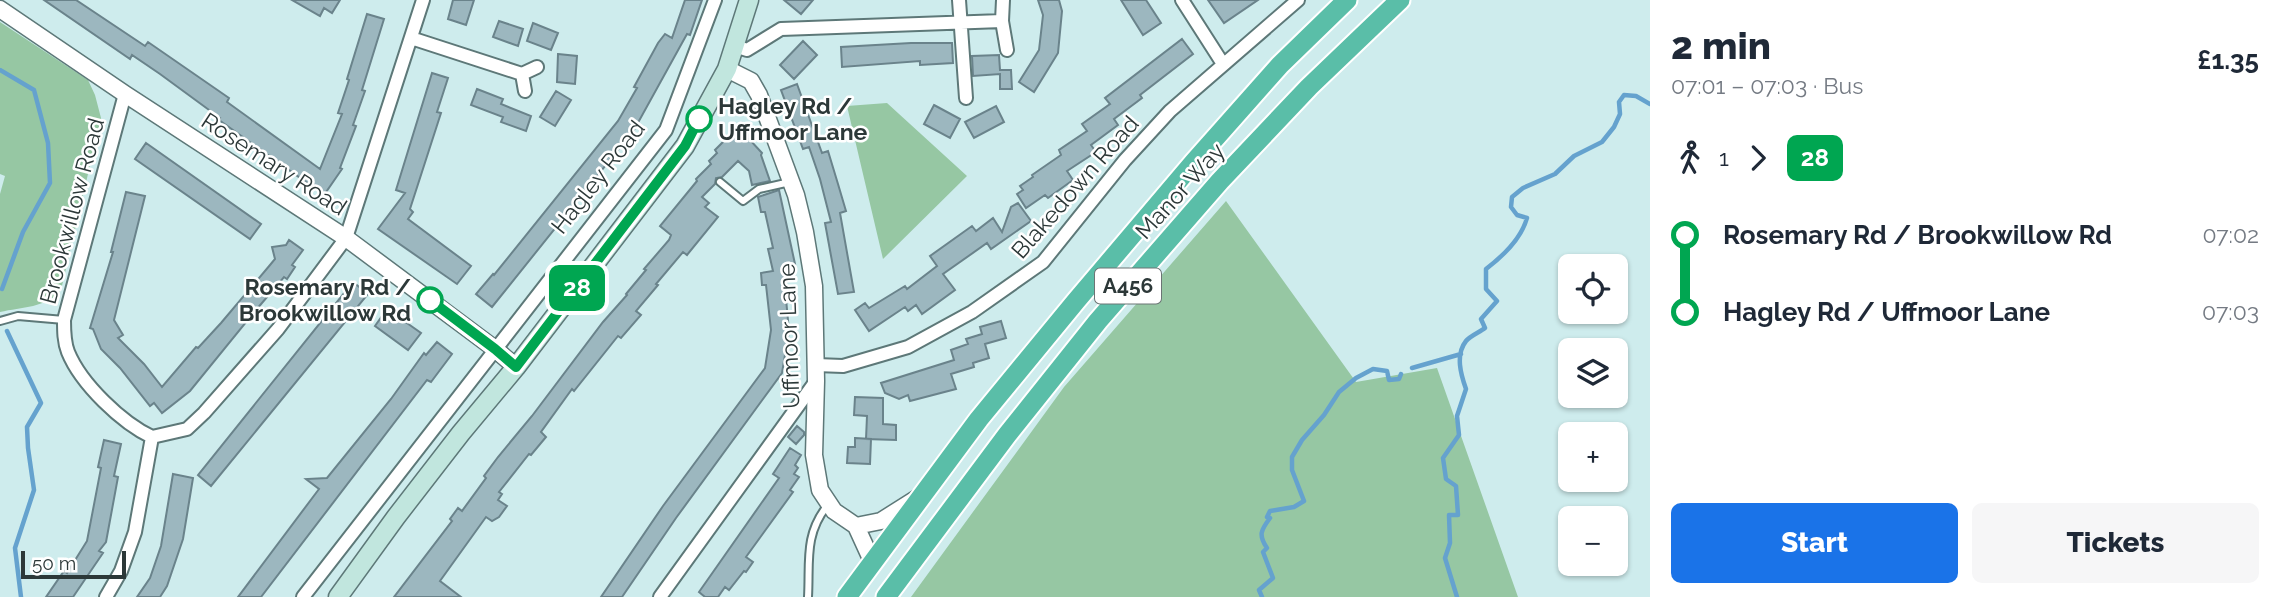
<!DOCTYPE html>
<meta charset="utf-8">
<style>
body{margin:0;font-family:Raleway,sans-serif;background:#f6f6f7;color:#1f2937;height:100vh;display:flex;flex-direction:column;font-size:26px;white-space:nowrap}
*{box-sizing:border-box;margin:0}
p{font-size:23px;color:#747a83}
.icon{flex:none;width:38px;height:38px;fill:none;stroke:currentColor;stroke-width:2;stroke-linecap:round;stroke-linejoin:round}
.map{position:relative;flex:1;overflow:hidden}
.side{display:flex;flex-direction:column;background:#fff;width:630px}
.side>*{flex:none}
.badge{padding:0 14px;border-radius:10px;font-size:24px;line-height:46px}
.fabs{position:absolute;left:1558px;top:254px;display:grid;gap:14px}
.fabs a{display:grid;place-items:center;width:70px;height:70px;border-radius:10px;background:#fff;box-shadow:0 2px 5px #0004;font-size:35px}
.scale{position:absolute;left:21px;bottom:18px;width:105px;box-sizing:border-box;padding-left:7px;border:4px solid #2c3838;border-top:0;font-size:19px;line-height:24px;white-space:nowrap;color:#2c3838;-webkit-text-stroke:5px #fff;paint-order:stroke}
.map>.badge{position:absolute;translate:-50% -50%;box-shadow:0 0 0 4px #fff}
.legs{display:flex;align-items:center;gap:10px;height:77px;padding:0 21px;font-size:23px}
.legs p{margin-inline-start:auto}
.overview{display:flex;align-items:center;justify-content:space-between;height:119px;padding:0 21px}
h1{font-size:38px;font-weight:800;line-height:52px}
.cta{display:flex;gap:14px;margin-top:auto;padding:14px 21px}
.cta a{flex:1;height:80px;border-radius:10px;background:#1a73e8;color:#fff;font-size:28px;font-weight:800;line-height:80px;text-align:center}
.cta a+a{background:#f6f6f7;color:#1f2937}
ul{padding:0 21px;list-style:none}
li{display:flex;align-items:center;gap:24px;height:77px;font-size:26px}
li i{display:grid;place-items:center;width:10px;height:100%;margin:0 9px;background:currentColor}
li i::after{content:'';width:18px;height:18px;margin:-9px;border:5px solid;border-radius:50%;background:#fff}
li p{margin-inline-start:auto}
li:first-child i{background:linear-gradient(#0000 50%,currentColor 0)}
li:last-child i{background:linear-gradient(currentColor 50%,#0000 0)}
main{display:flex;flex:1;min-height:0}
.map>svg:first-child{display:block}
.green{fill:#96c7a3}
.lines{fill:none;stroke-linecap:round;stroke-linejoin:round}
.stream{stroke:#65a2ce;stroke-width:4.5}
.building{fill:#9cb7bf;stroke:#6a838b;stroke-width:2}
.service-casing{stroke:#5d7878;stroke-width:10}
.minor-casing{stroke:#5d7878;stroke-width:16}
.tertiary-casing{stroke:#5d7878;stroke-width:19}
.secondary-casing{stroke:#5d7878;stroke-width:21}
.trunk-casing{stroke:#fff;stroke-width:23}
.service{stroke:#fff;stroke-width:6}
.minor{stroke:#fff;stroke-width:12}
.tertiary{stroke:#fff;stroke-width:16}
.secondary{stroke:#c1e6de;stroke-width:18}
.trunk{stroke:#5abea8;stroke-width:19}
.line-1-casing{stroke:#fff;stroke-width:16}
.line-1{stroke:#00a651;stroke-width:10}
.stop-1-dot{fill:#fff;stroke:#00a651;stroke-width:3.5}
.labels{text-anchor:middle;stroke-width:5;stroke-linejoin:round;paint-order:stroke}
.shield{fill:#fff;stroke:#6b7474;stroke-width:2}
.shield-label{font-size:21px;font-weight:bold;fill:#2c3838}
.stop-label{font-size:23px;font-weight:bold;fill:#2c3838;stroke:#fff;text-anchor:start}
.street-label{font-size:23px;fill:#2c3838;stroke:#fff}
</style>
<main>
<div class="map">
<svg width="1650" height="597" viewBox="0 0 1650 597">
<rect width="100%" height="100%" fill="#ceeced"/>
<!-- green -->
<path class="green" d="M 0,22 L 88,80 L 95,95 L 101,118 L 61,290 C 46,308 22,307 0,312 L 0,194 L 5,176 L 0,174 Z
M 887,103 L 967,176 L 883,259 L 847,106 Z
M 1226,201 L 1356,382 L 1437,368 L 1518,597 L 911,597 L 1064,387 Z"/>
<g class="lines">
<!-- stream -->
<path class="stream" d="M 0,70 L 34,90 L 48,143 L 50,183 L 23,232 L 2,289
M 7,331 L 41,403 L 27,427 L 28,448 L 34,490 L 15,548 L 21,597
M 1412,368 L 1461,354
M 1262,597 L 1259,590 L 1273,578 L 1263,552 L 1267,548 C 1258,535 1261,530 1270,518 L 1267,517 L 1270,511 L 1294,507 L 1304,501 L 1292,470 L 1292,457 L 1302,440 L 1324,415 L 1339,392 L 1356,378 L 1373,369 L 1387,371 L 1389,380 L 1399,379 L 1401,374
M 1457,597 L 1445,558 L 1450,543 L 1449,515 L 1458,515 L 1456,486 L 1446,479 L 1443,458 L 1459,435 L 1457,416 L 1466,389 C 1461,375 1455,355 1466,341 C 1470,336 1480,332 1485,328 L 1481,319 L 1497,301 L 1486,289 L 1486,269 C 1503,256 1521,239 1527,218 L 1517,215 L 1511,207 L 1512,197 L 1523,188 L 1555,174 L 1574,156 L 1602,142 L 1614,127 L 1620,114 L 1619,102 L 1624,95 L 1636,96 L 1650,104"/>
</g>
<!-- building -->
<path class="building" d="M 44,0 L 76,0 L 145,46 L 148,42 L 229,98 L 227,102 L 320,169 L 342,114 L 338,113 L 349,80 L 347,79 L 367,14 L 384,19 L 362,90 L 365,91 L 353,125 L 356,126 L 340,168 L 342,169 L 324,195 L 219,120 L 220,118 L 160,74 L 132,55 L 130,59 Z
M 292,0 L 340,0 L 332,13 L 324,8 L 320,16 Z
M 453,0 L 474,0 L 466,25 L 448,19 Z
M 685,0 L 702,0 L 690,35 L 687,34 L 634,130 L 492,307 L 476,294 L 493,274 L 494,275 L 618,121 L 637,88 L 634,87 L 658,43 L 665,34 L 672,38 Z
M 784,0 L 813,0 L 801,14 Z
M 1038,0 L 1059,0 L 1062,11 L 1058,53 L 1034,92 L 1019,82 L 1039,50 L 1043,15 Z
M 1121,0 L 1146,0 L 1161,23 L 1143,35 Z
M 1208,0 L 1258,0 L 1224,23 Z
M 499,21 L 523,29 L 518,46 L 493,37 Z
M 533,23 L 558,33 L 551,50 L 527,41 Z
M 1182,39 L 1193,54 L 1140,95 L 1142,98 L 1114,119 L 1118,125 L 1091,145 L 1096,152 L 1067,171 L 1073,180 L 1048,198 L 1045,195 L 1026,208 L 1017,194 L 1023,190 L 1020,186 L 1033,177 L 1032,175 L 1061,155 L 1059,150 L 1087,131 L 1082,124 L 1110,104 L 1105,98 Z
M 803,41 L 817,55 L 794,79 L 780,65 Z
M 911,43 L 952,43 L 953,63 L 920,65 L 920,61 L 842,67 L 841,47 Z
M 558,54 L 577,56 L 575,84 L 557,82 Z
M 999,55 L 1000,70 L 1011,70 L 1012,89 L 1000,89 L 1000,74 L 973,76 L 972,56 Z
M 432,73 L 448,78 L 437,112 L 441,113 L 410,209 L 413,212 L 408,219 L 471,266 L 457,284 L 378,229 L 405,193 L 396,190 Z
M 797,84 L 822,153 L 828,151 L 838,184 L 846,211 L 840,213 L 854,292 L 838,294 L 825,223 L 831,222 L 820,179 L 809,147 L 803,149 L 781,90 Z
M 477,89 L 503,99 L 501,104 L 531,116 L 526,131 L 501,122 L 503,117 L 471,105 Z
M 556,91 L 571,100 L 555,126 L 540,117 Z
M 934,105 L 960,119 L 950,138 L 924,124 Z
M 996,106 L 1004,122 L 974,138 L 965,122 Z
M 742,123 L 753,134 L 749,139 L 762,153 L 761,155 L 770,181 L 752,185 L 749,171 L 738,161 L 722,177 L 716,178 L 715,184 L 702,197 L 709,203 L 705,207 L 718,217 L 687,255 L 683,252 L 656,284 L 658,285 L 636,311 L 641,315 L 621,338 L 618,336 L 574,391 L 572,389 L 541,432 L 546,437 L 531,455 L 529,454 L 499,492 L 502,494 L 498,500 L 507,506 L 499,517 L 492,521 L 486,517 L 440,581 L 461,597 L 394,597 L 452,521 L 450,519 L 458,508 L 462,511 L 486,478 L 484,476 L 498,457 L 532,416 L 603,322 L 627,295 L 626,294 L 646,270 L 644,269 L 669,240 L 671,235 L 660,226 L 697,181 L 696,179 L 711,164 L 709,161 L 717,153 L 715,150 Z
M 146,143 L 261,224 L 250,239 L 135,159 Z
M 779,190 L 795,264 L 783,266 L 789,331 L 782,373 L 676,518 L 622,597 L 601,597 L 663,506 L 765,368 L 771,330 L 766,285 L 762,285 L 761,273 L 773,271 L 768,249 L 773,248 L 765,212 L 761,212 L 758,197 Z
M 126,192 L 145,196 L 114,320 L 123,335 L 118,338 L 144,364 L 162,387 L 196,347 L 198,348 L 221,323 L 270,265 L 275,259 L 272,247 L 286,245 L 289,240 L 303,250 L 292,265 L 295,267 L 287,279 L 284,277 L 256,310 L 190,391 L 162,413 L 154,403 L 150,406 L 120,368 L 101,349 L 93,329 L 90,328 L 113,252 L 111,252 Z
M 1018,203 L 1031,221 L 991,249 L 987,243 L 943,274 L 955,290 L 922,314 L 916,305 L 908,311 L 905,307 L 869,331 L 855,310 L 865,303 L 869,308 L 905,286 L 907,289 L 937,266 L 930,256 L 972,226 L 976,231 L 993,218 L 1002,232 L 1011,207 Z
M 353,282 L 368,294 L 211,486 L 198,475 Z
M 387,309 L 421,333 L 408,350 L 375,326 Z
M 1001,321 L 1006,338 L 985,344 L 989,358 L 973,363 L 974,367 L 951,374 L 956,389 L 910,401 L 908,395 L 899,399 L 885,393 L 881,383 L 954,360 L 951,350 L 968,344 L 966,339 L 982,334 L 980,327 Z
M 437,342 L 452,354 L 431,382 L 427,380 L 261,597 L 238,597 L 319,489 L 306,479 L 327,478 L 391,399 L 424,353 L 426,355 Z
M 855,397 L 883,398 L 883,424 L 896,425 L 896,440 L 866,439 L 867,416 L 854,415 Z
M 797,426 L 804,432 L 804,435 L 796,444 L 788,437 Z
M 855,438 L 871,439 L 870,464 L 847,463 L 848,447 L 855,447 Z
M 104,440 L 121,444 L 114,476 L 118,477 L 106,542 L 99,551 L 103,553 L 73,597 L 46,597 L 64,571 L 67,573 L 87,541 L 101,468 L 98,467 Z
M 790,448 L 801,455 L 795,465 L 798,468 L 794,474 L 799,477 L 790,490 L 793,492 L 746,557 L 753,562 L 746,572 L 744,571 L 729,590 L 725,587 L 718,597 L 705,597 L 699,592 L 779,478 L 773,474 Z
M 173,474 L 193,478 L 183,539 L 167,586 L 160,597 L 137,597 L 150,578 L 161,546 Z"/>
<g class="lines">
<!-- service casing -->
<g class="service-casing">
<path id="service" d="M 720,182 L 743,201 L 759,189 L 790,182
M 0,321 L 18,316 L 64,320
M 808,597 C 810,562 804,535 827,506"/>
</g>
<!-- minor casing -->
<g class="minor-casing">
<path id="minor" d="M 959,0 L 966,98
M 1003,0 L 1002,21 L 1007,50
M 1182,0 L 1223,64
M 411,38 L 522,74
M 735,46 L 747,50 L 781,29 L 1002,21
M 525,91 L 522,74 L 537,67
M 125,94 L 64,320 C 64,331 64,342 68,352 C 81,384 122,423 152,437 L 187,429 L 204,413 L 278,329 L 346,238 L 423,0
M 816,365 L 843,366 L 908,347 L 972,312 L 1043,262 L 1125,160 L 1170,111 L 1298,0
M 106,597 L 121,571 L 135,532 L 152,437
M 303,597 L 666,130 L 715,0
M 660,597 L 816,381"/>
</g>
<!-- tertiary casing -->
<g class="tertiary-casing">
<path id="tertiary" d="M 0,9 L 125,94 L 346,238 L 495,349 L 516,367
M 727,69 L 751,81 L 759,95 L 796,195 L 805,232 L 814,286 L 816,381 L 814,455 L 820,490 L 834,511 L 856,526 L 872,561
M 856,526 L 881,521 L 919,497"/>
</g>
<!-- secondary casing -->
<g class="secondary-casing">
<path id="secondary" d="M 338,597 L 396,517 L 461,433 L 516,367 L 685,146 L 727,69 L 749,0"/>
</g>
<!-- trunk casing -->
<g class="trunk-casing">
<path id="trunk" d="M 847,597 L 979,419 L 1076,301 L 1194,162 L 1280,65 L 1347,0
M 886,597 L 1007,435 L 1098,321 L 1220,181 L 1309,87 L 1400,0"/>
</g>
<!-- service -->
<use href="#service" class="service"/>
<!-- minor -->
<use href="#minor" class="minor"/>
<!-- tertiary -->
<use href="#tertiary" class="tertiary"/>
<!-- secondary -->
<use href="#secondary" class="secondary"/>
<!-- trunk -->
<use href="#trunk" class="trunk"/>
</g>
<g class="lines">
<!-- line-1 casing -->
<g class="line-1-casing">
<path id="line-1" d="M 430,300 L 495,349 L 516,367 L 685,146 L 699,119"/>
</g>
<!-- line-1 -->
<use href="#line-1" class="line-1"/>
</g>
<!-- markers -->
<g class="stop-1-dot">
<circle cx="699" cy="119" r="12"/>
<circle cx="430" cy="300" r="12"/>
</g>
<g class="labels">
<!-- shield labels -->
<rect class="shield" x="1095" y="268.5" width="66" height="35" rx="5"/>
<g class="shield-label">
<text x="1128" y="293">A456</text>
</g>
<!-- stop labels -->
<g class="stop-label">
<text x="718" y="114">Hagley Rd /<tspan x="718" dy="26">Uffmoor Lane</tspan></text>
<text x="411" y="295" text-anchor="end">Rosemary Rd /<tspan x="411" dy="26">Brookwillow Rd</tspan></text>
</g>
<!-- street labels -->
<g class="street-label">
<text transform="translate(274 164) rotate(33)" y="8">Rosemary Road</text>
<text transform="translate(598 177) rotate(-52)" y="8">Hagley Road</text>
<text transform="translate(1075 187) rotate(-49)" y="8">Blakedown Road</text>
<text transform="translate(1180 191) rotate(-48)" y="8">Manor Way</text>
<text transform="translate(72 211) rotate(-75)" y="8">Brookwillow Road</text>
<text transform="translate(789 336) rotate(-92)" y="8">Uffmoor Lane</text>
</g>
</g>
</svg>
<div class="fabs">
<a><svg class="icon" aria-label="locate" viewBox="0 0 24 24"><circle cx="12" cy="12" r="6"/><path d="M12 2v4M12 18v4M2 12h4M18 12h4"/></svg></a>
<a><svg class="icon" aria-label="layers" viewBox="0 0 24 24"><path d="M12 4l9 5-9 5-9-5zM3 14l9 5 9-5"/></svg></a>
<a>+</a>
<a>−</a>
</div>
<div class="scale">50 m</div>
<b class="badge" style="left:577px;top:288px;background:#00a651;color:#fff">28</b>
</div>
<section class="side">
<div class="overview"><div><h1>2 min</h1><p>07:01 – 07:03 · Bus</p></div><b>£1.35</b></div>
<div class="legs"><svg class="icon" aria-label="walk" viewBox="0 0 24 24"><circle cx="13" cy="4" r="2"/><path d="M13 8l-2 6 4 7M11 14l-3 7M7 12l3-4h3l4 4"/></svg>1<svg class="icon" aria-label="forward" viewBox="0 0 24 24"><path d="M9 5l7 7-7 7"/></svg><b class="badge" style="background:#00a651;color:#fff">28</b></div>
<ul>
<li><i style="color:#00a651"></i><b>Rosemary Rd / Brookwillow Rd</b><p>07:02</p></li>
<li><i style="color:#00a651"></i><b>Hagley Rd / Uffmoor Lane</b><p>07:03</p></li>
</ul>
<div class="cta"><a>Start</a><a>Tickets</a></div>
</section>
</main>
